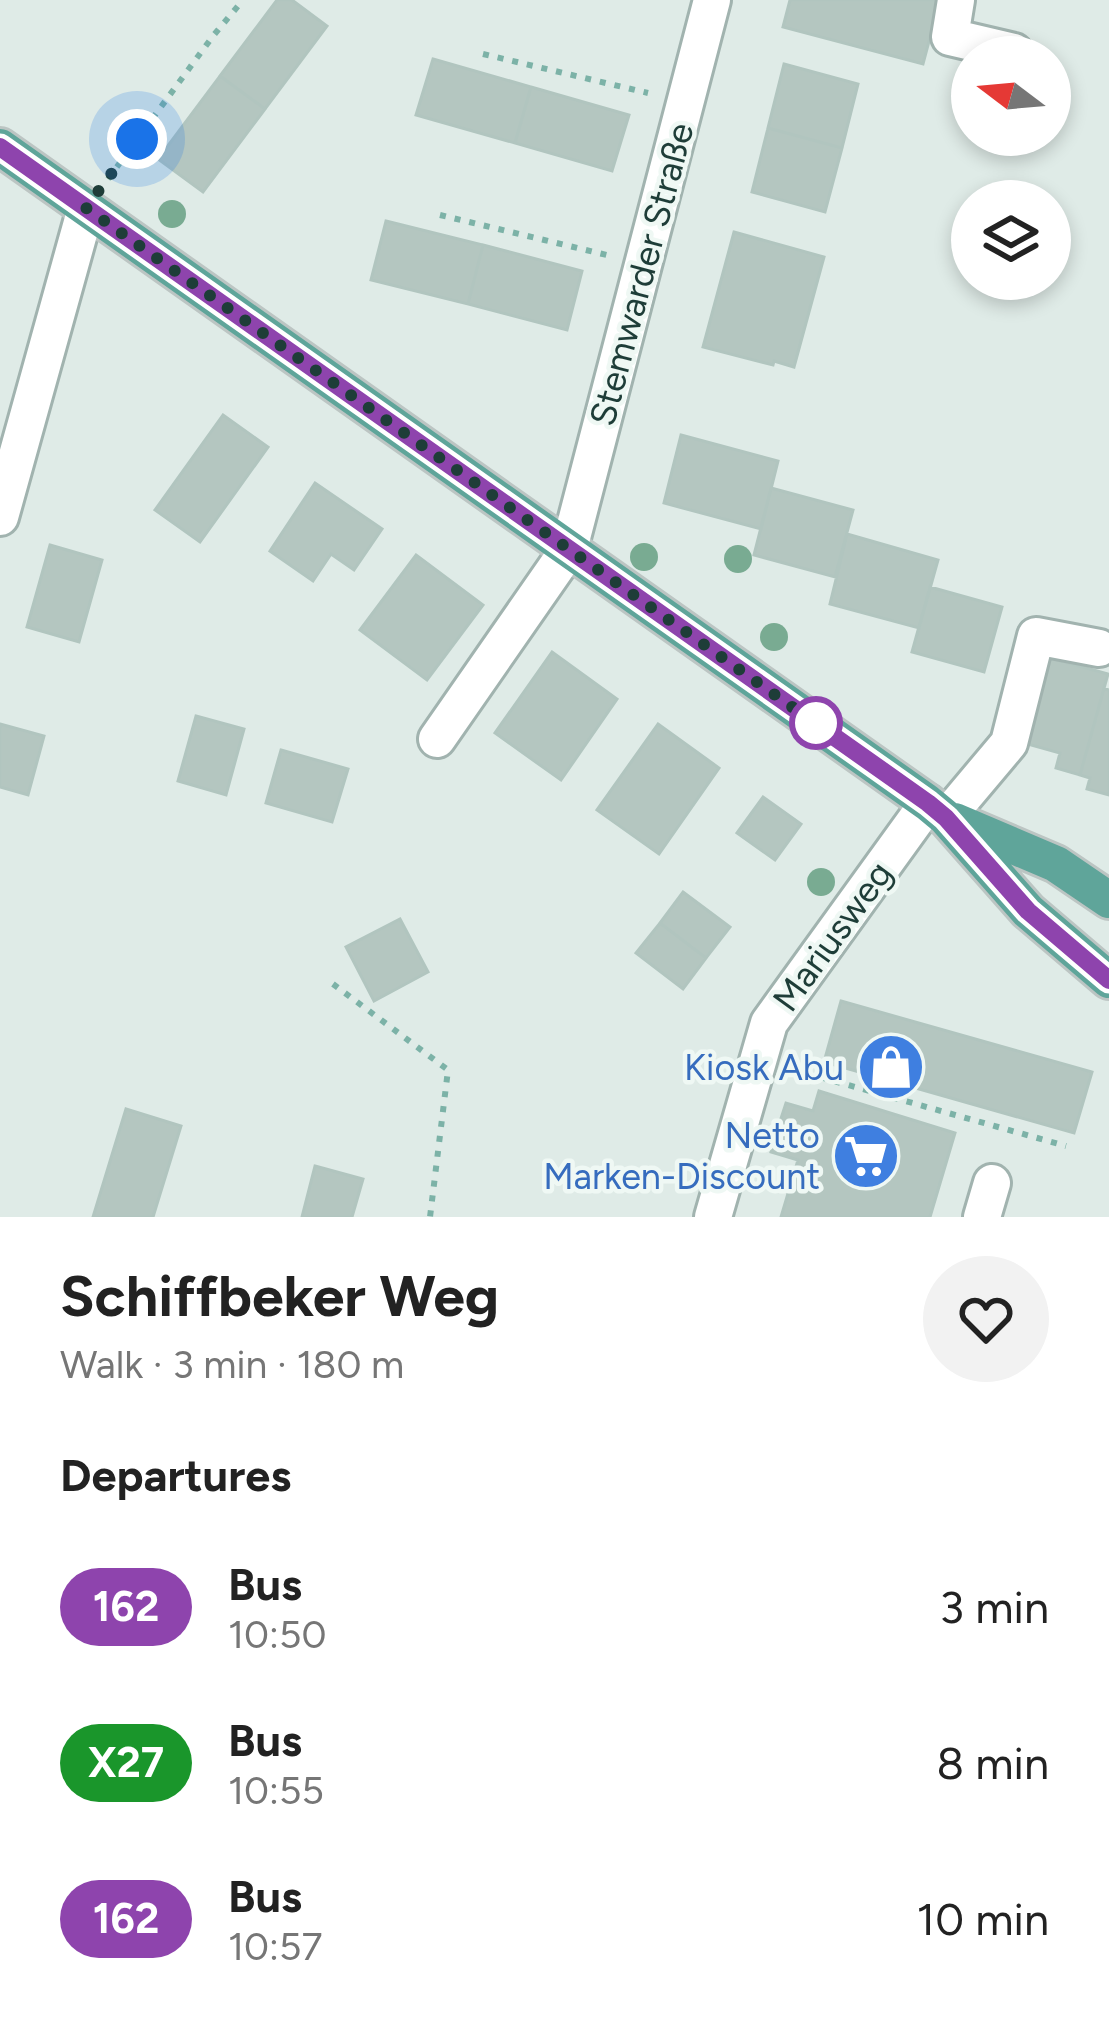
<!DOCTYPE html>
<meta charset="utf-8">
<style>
body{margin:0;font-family:Figtree,sans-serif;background:#f2f2f2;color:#222;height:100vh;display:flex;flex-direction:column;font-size:45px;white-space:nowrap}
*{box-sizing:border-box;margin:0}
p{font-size:39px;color:#767676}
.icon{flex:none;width:66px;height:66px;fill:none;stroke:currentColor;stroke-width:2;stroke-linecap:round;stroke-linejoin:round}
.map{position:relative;height:1217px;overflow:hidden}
.sheet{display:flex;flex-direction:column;background:#fff;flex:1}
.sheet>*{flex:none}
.badge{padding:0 24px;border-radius:39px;font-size:42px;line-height:78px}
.needle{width:78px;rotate:286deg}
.fabs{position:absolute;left:951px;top:36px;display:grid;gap:24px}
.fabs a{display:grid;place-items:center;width:120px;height:120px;border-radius:50%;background:#fff;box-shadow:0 6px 18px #0003;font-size:60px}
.you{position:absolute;width:60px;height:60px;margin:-30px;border:9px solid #fff;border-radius:50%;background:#1a73e8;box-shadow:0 0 0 18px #1a73e833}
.map>.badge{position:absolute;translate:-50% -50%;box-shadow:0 0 0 6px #fff}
h2{padding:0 60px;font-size:45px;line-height:108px}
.round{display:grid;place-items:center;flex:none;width:126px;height:126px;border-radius:63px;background:#f2f2f2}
.head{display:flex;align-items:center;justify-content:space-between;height:204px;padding:0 60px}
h1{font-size:57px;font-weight:700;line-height:90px}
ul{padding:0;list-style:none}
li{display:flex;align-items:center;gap:36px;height:156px;padding:0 60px}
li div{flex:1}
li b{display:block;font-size:45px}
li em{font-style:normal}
li .badge{min-width:132px;font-weight:700;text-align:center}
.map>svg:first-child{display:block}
.building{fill:#b4c6c0;stroke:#b1c5bf;stroke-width:3}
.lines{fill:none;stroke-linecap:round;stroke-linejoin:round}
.minor-casing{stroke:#a1b3af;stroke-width:42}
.major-casing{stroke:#bcc5c3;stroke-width:42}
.path{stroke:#7cb2a7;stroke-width:6;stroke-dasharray:6 9;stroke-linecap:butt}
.minor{stroke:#fff;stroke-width:36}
.major{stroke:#5fa59a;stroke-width:36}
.tree{fill:#79ab92}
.line-casing{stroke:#fff;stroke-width:27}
.line{stroke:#8e44ad;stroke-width:18}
.walk{stroke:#1e3d38;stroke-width:12;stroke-dasharray:0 21.6}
.stop-dot{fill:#fff;stroke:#8e44ad;stroke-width:6}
.labels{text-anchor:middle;stroke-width:9;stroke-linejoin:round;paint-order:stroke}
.street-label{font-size:36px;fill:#1e3d38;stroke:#eff8f4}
.shop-label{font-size:36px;fill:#366cbe;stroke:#eff8f4;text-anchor:end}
</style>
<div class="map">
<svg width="1109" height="1217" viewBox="0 0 1109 1217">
<rect width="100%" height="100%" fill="#dfebe7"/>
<!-- building -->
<path class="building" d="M 277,0 L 292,0 L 327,26 L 265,109 L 220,76 Z
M 790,0 L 940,0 L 923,64 L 783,27 Z
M 433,59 L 531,87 L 515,143 L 416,115 Z
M 784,64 L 858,84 L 842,148 L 768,128 Z
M 220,76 L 265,109 L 203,192 L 158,159 Z
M 531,87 L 629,115 L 612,171 L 515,143 Z
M 768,128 L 842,148 L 825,212 L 752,192 Z
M 386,221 L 483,245 L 468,304 L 371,280 Z
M 734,232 L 824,257 L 794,367 L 774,361 L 773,365 L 703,347 Z
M 483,245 L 582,271 L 567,330 L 468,304 Z
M 223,415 L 268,447 L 200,542 L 155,510 Z
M 681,435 L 778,461 L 761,529 L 664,503 Z
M 315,483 L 382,529 L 354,570 L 331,554 L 313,581 L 270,551 Z
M 771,488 L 853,510 L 835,577 L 754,555 Z
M 847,534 L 938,560 L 919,628 L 830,604 Z
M 50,545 L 102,560 L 79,642 L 27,627 Z
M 416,555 L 483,605 L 427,680 L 360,630 Z
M 930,587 L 1002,607 L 984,672 L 912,652 Z
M 552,652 L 617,699 L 561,780 L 495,733 Z
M 1047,657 L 1108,674 L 1080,775 L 1056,768 L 1060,753 L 1024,743 Z
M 1104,688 L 1109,690 L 1109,795 L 1087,789 L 1090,778 L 1080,775 Z
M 196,716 L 244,729 L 226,795 L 178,781 Z
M 0,724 L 44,736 L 28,795 L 0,787 Z
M 658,724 L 719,768 L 659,854 L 597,810 Z
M 281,750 L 348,769 L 332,822 L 266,803 Z
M 763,797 L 801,824 L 775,860 L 737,833 Z
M 683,892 L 730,927 L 706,958 L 660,923 Z
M 400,919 L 428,972 L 374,1001 L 346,947 Z
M 660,923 L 706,958 L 683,989 L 636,953 Z
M 841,1001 L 1092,1072 L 1074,1133 L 824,1062 Z
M 819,1091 L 955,1133 L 930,1217 L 781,1217 L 798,1160 L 771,1152 L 775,1137 L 786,1103 L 813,1111 Z
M 126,1109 L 181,1126 L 153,1217 L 93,1217 Z
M 315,1166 L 363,1179 L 352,1217 L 302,1217 Z"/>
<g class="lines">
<!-- minor casing -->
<g class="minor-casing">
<path id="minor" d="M 956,0 L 950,37 L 1014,52
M 0,517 L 86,208
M 437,739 L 569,549 L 712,0
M 946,818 L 1009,743 L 1036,636 L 1099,648
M 713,1217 L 769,1023 L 928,803
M 982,1217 L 992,1183"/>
</g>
<!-- major casing -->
<g class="major-casing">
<path id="major" d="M 0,147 L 928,803 L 946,818 L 1028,911 L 1109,980
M 955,821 L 1056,864 L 1109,900"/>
</g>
<!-- path -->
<path class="path" d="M 483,54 L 648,93
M 108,179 L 213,36 L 243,0
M 440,215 L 611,256
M 333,984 L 448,1070 L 430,1217
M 791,1069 L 1066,1146"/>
<!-- minor -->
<use href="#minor" class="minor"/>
<!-- major -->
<use href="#major" class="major"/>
</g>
<!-- trees -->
<g class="tree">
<circle cx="172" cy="214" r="14"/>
<circle cx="644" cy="557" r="14"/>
<circle cx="738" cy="559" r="14"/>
<circle cx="774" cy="637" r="14"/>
<circle cx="821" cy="882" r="14"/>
</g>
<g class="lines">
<!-- line casing -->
<g class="line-casing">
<path id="line" d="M 0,147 L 928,803 L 946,818 L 1028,911 L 1109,980"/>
</g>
<!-- line -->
<use href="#line" class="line"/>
<!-- walk -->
<path class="walk" d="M 137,139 L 86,208 L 822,728 L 816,723"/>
</g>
<!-- icons -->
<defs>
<g id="shop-disc" transform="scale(3.45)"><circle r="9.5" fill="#3f7fe0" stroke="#eff8f4"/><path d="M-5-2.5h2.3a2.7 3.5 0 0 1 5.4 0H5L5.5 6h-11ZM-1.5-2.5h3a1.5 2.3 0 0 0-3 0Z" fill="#fff"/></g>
<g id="supermarket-disc" transform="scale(3.45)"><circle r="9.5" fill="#3f7fe0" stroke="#eff8f4"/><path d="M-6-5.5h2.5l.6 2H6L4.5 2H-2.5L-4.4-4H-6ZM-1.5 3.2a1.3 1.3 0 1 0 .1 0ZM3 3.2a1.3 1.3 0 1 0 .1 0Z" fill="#fff"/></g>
</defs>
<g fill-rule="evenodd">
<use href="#shop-disc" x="891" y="1067"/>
<use href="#supermarket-disc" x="866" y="1156"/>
</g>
<!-- markers -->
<circle class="stop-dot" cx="816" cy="723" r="24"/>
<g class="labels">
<!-- street labels -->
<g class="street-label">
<text transform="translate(641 274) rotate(-75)" y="13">Stemwarder Straße</text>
<text transform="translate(832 936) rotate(-54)" y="13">Mariusweg</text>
</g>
<!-- shop labels -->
<g class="shop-label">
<text x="844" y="1080">Kiosk Abu</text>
<text x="820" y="1148">Netto<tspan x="820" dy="41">Marken-Discount</tspan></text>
</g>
</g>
</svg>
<div class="fabs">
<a><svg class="needle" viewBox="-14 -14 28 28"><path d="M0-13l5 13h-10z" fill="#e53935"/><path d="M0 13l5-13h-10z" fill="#767676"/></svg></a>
<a><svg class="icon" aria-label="layers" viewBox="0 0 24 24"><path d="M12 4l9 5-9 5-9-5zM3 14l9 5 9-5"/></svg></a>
</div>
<div class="you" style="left:137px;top:139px"></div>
</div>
<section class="sheet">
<div class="head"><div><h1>Schiffbeker Weg</h1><p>Walk · 3 min · 180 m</p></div><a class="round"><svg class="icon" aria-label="heart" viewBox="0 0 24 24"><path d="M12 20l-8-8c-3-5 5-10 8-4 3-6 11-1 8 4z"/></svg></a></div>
<h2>Departures</h2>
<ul>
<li><span class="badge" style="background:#8e44ad;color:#fff">162</span><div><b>Bus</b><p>10:50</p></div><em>3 min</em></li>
<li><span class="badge" style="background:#1a962b;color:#fff">X27</span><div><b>Bus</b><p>10:55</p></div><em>8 min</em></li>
<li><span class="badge" style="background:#8e44ad;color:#fff">162</span><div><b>Bus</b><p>10:57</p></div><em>10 min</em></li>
</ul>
</section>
